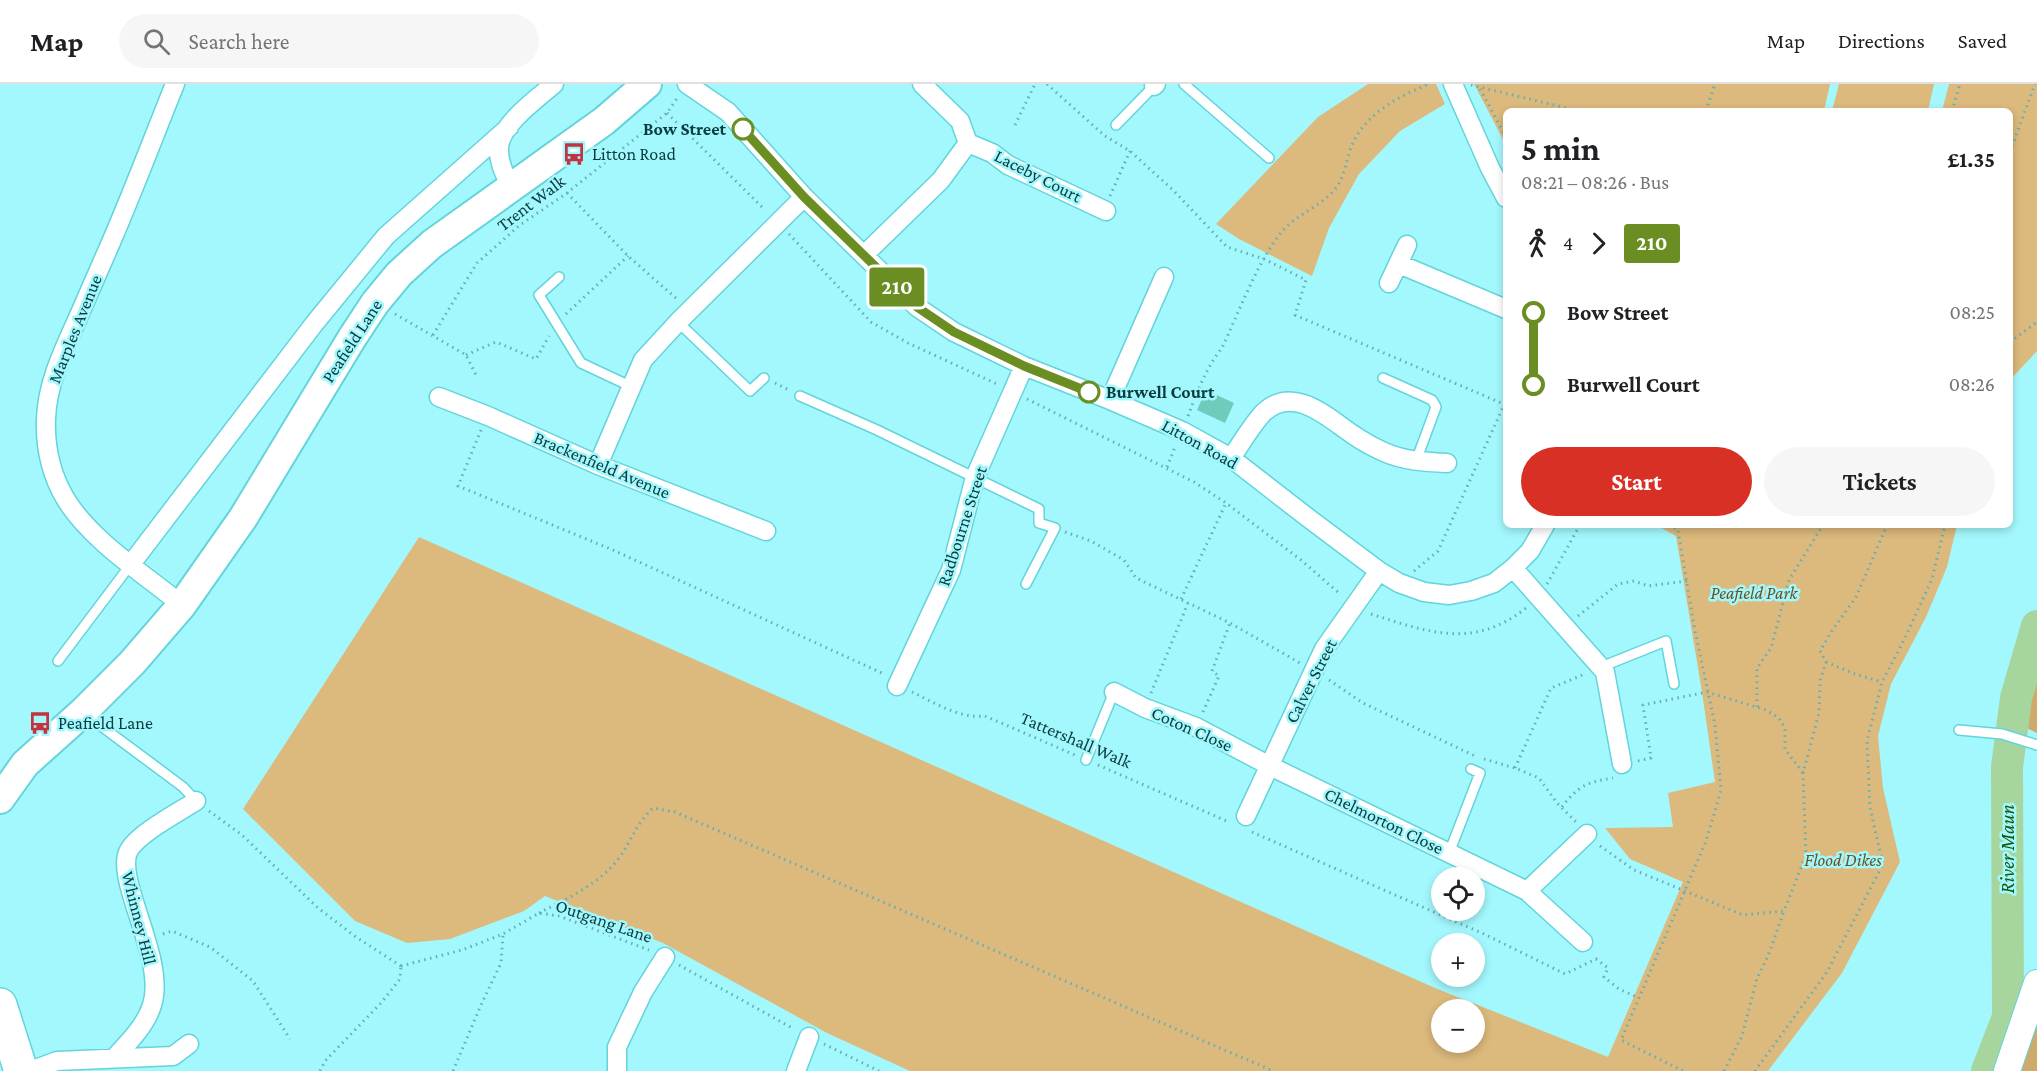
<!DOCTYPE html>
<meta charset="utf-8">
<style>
body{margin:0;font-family:"Crimson Pro",serif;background:#f6f6f6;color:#202124;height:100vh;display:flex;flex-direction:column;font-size:22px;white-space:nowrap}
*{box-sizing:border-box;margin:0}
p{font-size:20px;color:#757577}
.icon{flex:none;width:33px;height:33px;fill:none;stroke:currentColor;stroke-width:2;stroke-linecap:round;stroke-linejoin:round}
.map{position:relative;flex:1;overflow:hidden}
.details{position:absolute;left:1503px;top:24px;width:510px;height:420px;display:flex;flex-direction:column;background:#fff;border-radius:9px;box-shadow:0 3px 9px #0003}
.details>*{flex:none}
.badge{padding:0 12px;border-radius:4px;font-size:21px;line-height:39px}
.tools{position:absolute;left:1431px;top:783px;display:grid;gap:12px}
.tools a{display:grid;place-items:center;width:54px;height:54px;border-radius:50%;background:#fff;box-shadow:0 3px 9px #0003;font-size:30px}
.map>.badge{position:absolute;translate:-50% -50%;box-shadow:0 0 0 3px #fff}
.legs{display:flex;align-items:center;gap:9px;height:66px;padding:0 18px;font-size:20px}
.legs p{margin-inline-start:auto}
.summary{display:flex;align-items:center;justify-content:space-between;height:102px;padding:0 18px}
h1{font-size:33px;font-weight:700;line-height:45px}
.action{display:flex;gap:12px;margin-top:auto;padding:12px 18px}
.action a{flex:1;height:69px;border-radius:36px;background:#d93025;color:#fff;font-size:24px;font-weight:700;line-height:69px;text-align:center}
.action a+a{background:#f6f6f6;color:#202124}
ul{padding:0 18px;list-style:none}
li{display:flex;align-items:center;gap:21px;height:72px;font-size:22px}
li i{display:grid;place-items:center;width:9px;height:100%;margin:0 8px;background:currentColor}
li i::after{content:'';width:15px;height:15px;margin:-8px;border:4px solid;border-radius:50%;background:#fff}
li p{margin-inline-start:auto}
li:first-child i{background:linear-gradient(#0000 50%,currentColor 0)}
li:last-child i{background:linear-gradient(currentColor 50%,#0000 0)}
header{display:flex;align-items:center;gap:36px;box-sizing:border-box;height:84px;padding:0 30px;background:#fff;border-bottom:2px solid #e0e0e0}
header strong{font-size:28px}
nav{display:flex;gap:33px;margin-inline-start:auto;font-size:21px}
.search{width:420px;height:54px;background:#f6f6f6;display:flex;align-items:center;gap:15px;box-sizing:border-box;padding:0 21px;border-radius:33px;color:#757577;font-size:22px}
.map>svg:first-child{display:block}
.green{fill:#dcb97c;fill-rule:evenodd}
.forest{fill:#cfaa6a}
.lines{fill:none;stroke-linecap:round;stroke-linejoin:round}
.river{stroke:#a6d69d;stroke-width:32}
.building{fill:#6fccbc}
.lane-casing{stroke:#63d4db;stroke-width:12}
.street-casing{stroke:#63d4db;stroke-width:21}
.secondary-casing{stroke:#63d4db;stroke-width:28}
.primary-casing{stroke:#63d4db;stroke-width:32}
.highway-casing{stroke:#63d4db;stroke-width:36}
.path{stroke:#66aeb3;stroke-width:3;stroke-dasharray:1.5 4.5;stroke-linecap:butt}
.lane{stroke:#fff;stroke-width:9}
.street{stroke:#fff;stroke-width:18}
.secondary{stroke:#fff;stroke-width:26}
.primary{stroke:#fff;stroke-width:28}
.highway{stroke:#fff;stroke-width:33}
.line-1-casing{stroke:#fff;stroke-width:14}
.line-1{stroke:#6b8e23;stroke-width:9}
.stop-1-dot{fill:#fff;stroke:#6b8e23;stroke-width:3}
.labels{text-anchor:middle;stroke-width:5;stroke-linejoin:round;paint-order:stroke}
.stop-label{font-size:18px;font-weight:bold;fill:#083c3f;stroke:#a3f8fd;text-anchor:end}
.poi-label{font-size:18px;fill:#083c3f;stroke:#a3f8fd;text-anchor:start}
.street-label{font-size:18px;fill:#083c3f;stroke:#a3f8fd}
.park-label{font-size:18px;font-style:italic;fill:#6b5120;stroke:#a3f8fd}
.water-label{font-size:20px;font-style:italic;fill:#18570b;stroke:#a3f8fd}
</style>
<header>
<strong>Map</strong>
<div class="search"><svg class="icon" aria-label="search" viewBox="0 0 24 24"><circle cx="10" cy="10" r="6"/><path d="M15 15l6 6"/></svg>Search here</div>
<nav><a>Map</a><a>Directions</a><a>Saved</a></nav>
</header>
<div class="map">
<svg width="2037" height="987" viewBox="0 0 2037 987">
<rect width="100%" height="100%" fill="#a3f8fd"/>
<!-- green -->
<path class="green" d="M 1368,0 L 1436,0 L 1445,20 L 1400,47 L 1359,90 L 1329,144 L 1312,192 L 1239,155 L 1216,140 L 1318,33 Z
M 1474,0 L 1830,0 L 1824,27 L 1506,27 L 1506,61 Z
M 1839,0 L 1934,0 L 1928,27 L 1832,27 Z
M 1949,0 L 2037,0 L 2037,267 L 2010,296 L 2010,27 L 1942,27 Z
M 1656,441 L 1957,441 L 1947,483 L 1926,533 L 1891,600 L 1878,652 L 1883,704 L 1900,778 L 1842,889 L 1768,987 L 910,987 L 827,949 L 663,859 L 545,812 L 524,827 L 450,855 L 407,859 L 355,837 L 243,725 L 419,453 L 1435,904 L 1608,973 L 1683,798 L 1630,775 L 1605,744 L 1673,743 L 1668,709 L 1715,698 L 1702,608 L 1676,452 ZM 1442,926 L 1474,926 L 1474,958 L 1442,958 Z"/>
<!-- forest -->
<path class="forest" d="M 2037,589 L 2037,649 L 2022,642 Z
M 2037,921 L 2037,987 L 2015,987 Z"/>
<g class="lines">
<!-- river -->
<path class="river" d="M 1987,987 L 2008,933 L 2007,683 L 2016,614 L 2037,542"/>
</g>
<!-- building -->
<path class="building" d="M 1206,306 L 1234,319 L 1225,339 L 1197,326 Z"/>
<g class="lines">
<!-- lane casing -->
<g class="lane-casing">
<path id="lane" d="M 1184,0 L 1269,74
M 1116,41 L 1154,2
M 559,193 L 539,211 L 581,279 L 630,302
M 678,238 L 750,307 L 764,294
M 1383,294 L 1432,316 L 1436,323 L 1416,377
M 800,312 L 877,346 L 1039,425 L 1039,439 L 1055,444 L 1026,500
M 58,577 L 131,480
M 1601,583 L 1666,557 L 1674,600
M 85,630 L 183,703 L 196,717
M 1959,646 L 2002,650 L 2037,661
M 1086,676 L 1114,608
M 1449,769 L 1480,689 L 1471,685"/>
</g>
<!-- street casing -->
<g class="street-casing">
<path id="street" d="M 175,0 C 154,52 134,105 112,156 C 100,183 89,209 77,236 C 63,267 47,300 46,335 C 45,362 51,390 65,414 C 89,455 144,490 182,521
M 687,0 L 728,28 L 804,113 L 917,223 L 954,248 L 1024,282 L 1110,316 L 1182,347 L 1231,374 L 1307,433 L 1379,487 L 1399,499 L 1424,508 L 1449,511 L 1471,507 L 1494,499 L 1513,484 L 1530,467 L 1545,441
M 1453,0 L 1490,84 L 1506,114
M 1154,2 L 1156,0
M 968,59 L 992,69 L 1008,81 L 1106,127
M 511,103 C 505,91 498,78 499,63 C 501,40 538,14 554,0
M 864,171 L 941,96 L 968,59 L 960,37 L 922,0
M 1399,180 L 1506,225
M 1389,199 L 1407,161
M 439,313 L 488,332 L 598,381 L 766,447
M 1110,316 L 1164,193
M 1231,374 C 1241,360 1251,342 1263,329 C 1293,300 1327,333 1352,350 C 1362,357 1373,363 1384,368 C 1404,377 1426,378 1447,379
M 598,381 L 643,276 L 678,238 L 804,113
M 131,480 L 314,240 L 386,152 L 509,43
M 1513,484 L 1605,588 L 1622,680
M 897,602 L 951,486 L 975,393 L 1024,282
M 1114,608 L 1145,624 L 1196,643 L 1270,682 L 1527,807 L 1583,858
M 1246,732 L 1324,565 L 1379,487
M 1527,807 L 1587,750
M 115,973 C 129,958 146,941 152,921 C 167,876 113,793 129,766 C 139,749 179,728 196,717
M 30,987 L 57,977 L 173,972 L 189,960
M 617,987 L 617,963 L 643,908 L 665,873
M 796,987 L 809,953"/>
</g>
<!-- secondary casing -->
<g class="secondary-casing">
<path id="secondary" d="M 2007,987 L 2037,899"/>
</g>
<!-- primary casing -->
<g class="primary-casing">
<path id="primary" d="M 0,715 L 25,680 L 83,628 L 132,579 L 182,521 L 243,434 L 352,254 L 375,219 L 399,190 L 432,160 L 604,37 L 647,0"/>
</g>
<!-- highway casing -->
<g class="highway-casing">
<path id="highway" d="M 0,921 L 21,987"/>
</g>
<!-- path -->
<path class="path" d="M 1047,0 L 1105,52 L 1130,67 L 1174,107 L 1227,163 L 1264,175 L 1306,196 L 1295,231 L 1506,321
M 1471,1 L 1579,27
M 1480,5 L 1506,53
M 1706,27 L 1715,0
M 1952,27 L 1960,0
M 667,29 L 765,126
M 1015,41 L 1035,0
M 2010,68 L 2035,0
M 567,109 L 628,172 L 678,216
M 1110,112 L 1130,67
M 789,150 L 871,238 L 908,259 L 997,300
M 395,230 L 466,271 L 477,293
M 566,230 L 628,172
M 433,251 L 477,179 L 520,141 L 567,109 L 667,29 L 678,13
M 2010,258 L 2037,238
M 466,271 L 496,258 L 536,275 L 549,252
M 775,299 L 791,307
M 1027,315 L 1194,398 L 1226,419 L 1301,476 L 1340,510
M 1188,332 C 1197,308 1206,284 1222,264 C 1238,230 1257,179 1280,150 C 1295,130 1320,124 1336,104 C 1345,92 1346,75 1352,61 C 1365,30 1399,12 1429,0
M 481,346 L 458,402 L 613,466 L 884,590
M 1167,383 L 1175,363
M 1669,441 L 1678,446
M 1677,441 L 1695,547 L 1715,641 L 1721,706 L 1706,757 L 1621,956 L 1683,987
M 1065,448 L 1091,457 L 1124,476 L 1136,494 L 1230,539 L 1300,579
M 1414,487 L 1438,467 L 1504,321
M 1547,500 L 1580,441
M 1181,515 L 1226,419
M 1371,530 C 1428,548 1473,566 1526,524
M 1578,532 L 1618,500 L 1634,497 L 1648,502 L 1687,497
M 1826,578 L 1855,590 L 1882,598
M 1329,596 L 1363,619 L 1475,672
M 912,608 C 935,619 960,635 985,632 L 1075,671
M 1151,609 L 1188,519
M 1757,623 L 1757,584 L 1771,564 L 1789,496 L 1823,441
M 1203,628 L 1219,592 L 1212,587 L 1230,539
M 1484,675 L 1515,684 L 1539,694 L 1557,719 L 1576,738
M 1638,677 L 1651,674 L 1643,621 L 1707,608 L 1766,626 L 1779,634 L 1785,644 L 1785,665 L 1803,689
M 1098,681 L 1229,738
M 1515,684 L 1551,604 L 1585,590
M 1562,723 C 1578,702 1587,698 1613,694
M 209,727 L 242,751 L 318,824 L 356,853 L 401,882
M 1252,748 L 1484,850 L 1565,890 L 1596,875 L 1608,884 L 1604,893 L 1619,905 L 1639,914
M 1600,762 L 1634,786 L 1743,831 L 1784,827 L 1806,771 L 1803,689 L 1819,629 L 1820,597 L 1826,578 L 1820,567 L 1833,545 L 1856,513 L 1887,441
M 539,829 C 566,815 600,800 619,774 C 632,756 635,741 653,724 L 675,728 L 1273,987
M 163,850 L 172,847 L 210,863 L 253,897 L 290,955
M 679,881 L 794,945
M 401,882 L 462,866 L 503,850 L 539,829 L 559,832 L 649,866
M 824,960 L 879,987
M 320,987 L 325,977 L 381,919 L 400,895 L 401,882
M 453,987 L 481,921 L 501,879 L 503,850
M 1724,987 L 1742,952 L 1757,894 L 1768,872 L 1784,827
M 1755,987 L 1827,888 L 1883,780 L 1870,724 L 1867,657 L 1882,598 L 1904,556 L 1932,495 L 1945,441"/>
<!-- lane -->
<use href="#lane" class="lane"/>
<!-- street -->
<use href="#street" class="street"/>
<!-- secondary -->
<use href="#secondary" class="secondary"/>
<!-- primary -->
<use href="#primary" class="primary"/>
<!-- highway -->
<use href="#highway" class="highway"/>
</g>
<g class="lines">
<!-- line-1 casing -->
<g class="line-1-casing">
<path id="line-1" d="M 743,45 L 804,113 L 917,223 L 954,248 L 1024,282 L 1089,308"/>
</g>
<!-- line-1 -->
<use href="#line-1" class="line-1"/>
</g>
<!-- icons -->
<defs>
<g id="bus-bare" transform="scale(1.8)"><path d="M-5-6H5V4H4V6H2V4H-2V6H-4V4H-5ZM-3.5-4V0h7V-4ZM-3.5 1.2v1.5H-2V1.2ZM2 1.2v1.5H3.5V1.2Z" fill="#c2323f" stroke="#a3f8fd" stroke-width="2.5" paint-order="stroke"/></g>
</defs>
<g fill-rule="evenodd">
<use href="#bus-bare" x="574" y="70"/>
<use href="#bus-bare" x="40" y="639"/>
</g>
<!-- markers -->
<g class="stop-1-dot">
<circle cx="743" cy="45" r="10"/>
<circle cx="1089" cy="308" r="10"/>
</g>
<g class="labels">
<!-- stop labels -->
<g class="stop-label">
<text x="726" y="51">Bow Street</text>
<text x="1106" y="314" text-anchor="start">Burwell Court</text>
</g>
<!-- poi labels -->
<g class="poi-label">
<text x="592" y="76">Litton Road</text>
<text x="58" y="645">Peafield Lane</text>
</g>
<!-- street labels -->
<g class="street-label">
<text transform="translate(1038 92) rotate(27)" y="6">Laceby Court</text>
<text transform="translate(531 119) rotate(-37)" y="6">Trent Walk</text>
<text transform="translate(75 245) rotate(-68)" y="6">Marples Avenue</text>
<text transform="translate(352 257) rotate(-57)" y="6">Peafield Lane</text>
<text transform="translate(1200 360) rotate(29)" y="6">Litton Road</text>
<text transform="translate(602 381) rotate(23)" y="6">Brackenfield Avenue</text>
<text transform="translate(962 442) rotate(-72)" y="6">Radbourne Street</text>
<text transform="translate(1311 597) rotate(-63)" y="6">Calver Street</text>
<text transform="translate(1192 645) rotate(24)" y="6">Coton Close</text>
<text transform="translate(1076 656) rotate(23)" y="6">Tattershall Walk</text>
<text transform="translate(1384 737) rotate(26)" y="6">Chelmorton Close</text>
<text transform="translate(139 834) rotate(76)" y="6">Whinney Hill</text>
<text transform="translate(604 837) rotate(19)" y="6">Outgang Lane</text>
</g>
<!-- park labels -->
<g class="park-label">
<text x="1754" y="515">Peafield Park</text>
<text x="1843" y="782">Flood Dikes</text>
</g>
<!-- water labels -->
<g class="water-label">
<text transform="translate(2007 765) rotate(-90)" y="7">River Maun</text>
</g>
</g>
</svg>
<div class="tools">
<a><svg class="icon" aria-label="locate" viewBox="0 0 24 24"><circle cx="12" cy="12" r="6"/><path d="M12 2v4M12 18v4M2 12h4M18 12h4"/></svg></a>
<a>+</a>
<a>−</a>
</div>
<b class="badge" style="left:897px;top:203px;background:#6b8e23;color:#fff">210</b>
<section class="details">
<div class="summary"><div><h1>5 min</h1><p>08:21 – 08:26 · Bus</p></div><b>£1.35</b></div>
<div class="legs"><svg class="icon" aria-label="walk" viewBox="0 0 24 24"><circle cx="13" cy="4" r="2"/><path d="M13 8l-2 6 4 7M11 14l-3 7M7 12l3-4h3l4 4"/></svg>4<svg class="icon" aria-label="forward" viewBox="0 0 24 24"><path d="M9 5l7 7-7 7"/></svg><b class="badge" style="background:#6b8e23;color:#fff">210</b></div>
<ul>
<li><i style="color:#6b8e23"></i><b>Bow Street</b><p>08:25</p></li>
<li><i style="color:#6b8e23"></i><b>Burwell Court</b><p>08:26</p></li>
</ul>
<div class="action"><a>Start</a><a>Tickets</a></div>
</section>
</div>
